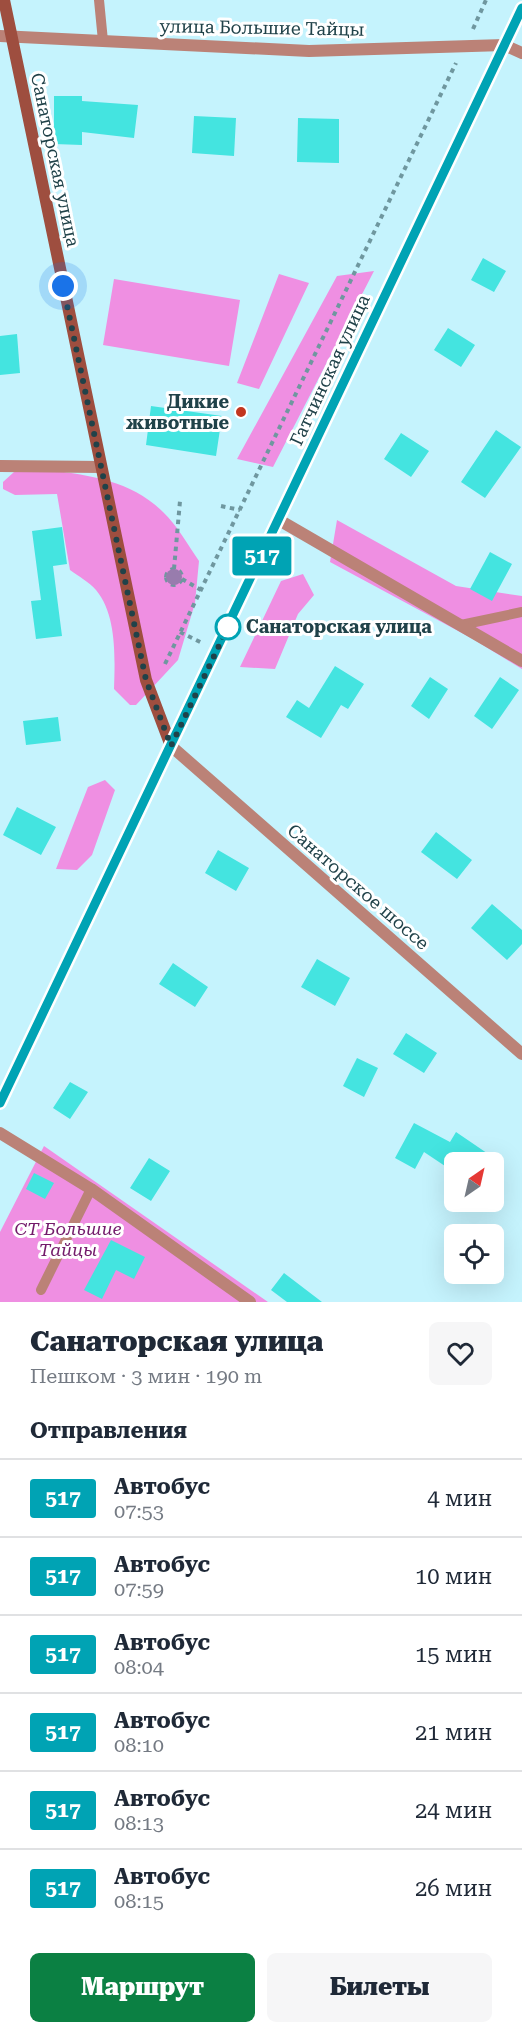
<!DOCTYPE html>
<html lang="ru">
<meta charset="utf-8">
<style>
body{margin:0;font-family:"Roboto Serif",serif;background:#f6f6f7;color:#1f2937;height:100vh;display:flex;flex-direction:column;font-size:22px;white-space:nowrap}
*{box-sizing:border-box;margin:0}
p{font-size:20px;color:#747a83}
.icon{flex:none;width:33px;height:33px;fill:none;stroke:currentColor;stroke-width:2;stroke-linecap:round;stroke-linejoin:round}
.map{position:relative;height:1302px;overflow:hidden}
.sheet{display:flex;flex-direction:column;background:#fff;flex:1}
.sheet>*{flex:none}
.badge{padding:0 12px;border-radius:4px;font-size:21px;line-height:39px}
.needle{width:39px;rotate:34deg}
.buttons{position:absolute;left:444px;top:1152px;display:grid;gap:12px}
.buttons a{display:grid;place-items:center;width:60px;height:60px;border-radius:9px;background:#fff;box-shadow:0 6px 24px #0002;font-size:30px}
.you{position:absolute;width:30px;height:30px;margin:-15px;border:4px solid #fff;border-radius:50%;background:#1a73e8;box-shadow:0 0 0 9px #1a73e833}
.map>.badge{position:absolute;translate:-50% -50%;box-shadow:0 0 0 3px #fff}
h2{padding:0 30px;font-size:22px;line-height:54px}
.round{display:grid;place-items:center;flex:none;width:63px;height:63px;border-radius:9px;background:#f6f6f7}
.overview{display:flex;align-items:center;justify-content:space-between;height:102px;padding:0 30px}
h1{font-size:28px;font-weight:800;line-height:45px}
.primary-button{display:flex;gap:12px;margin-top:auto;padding:12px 30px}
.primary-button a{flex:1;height:69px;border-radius:9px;background:#0b8043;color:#fff;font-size:24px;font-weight:800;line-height:69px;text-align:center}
.primary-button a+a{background:#f6f6f7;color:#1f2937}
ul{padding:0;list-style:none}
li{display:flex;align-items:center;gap:18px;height:78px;padding:0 30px;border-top:2px solid #e0e1e3}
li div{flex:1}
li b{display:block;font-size:22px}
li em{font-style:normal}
li .badge{min-width:66px;font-weight:700;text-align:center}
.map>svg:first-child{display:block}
.green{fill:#ef8fe2}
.building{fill:#44e4e0}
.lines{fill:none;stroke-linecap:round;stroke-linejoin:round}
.path{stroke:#6f979f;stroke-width:4;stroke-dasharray:4.5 4.5;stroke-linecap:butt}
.lane{stroke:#bb8277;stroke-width:10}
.street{stroke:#bb8277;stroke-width:12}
.secondary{stroke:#9e4e3f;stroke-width:12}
.tree{fill:#987cad}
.line-casing{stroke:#fff;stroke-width:14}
.line{stroke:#00a3b4;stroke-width:9}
.walk{stroke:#204249;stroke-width:6;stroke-dasharray:0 10.8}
.poi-dot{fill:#c2361f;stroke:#fff;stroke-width:2}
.stop-dot{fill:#fff;stroke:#00a3b4;stroke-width:3}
.labels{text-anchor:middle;stroke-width:6;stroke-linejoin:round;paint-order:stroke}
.street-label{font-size:18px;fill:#204249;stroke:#fff}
.poi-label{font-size:18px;font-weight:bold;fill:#204249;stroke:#fff;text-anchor:end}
.stop-label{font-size:18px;font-weight:bold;fill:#204249;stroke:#fff;text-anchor:start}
.park-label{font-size:18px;font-style:italic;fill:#731b6b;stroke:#fff}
</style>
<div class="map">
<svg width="522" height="1302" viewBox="0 0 522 1302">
<rect width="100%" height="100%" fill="#c5f3fd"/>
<!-- green -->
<path class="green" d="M 374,271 L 273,467 L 237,459 L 337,276 Z
M 279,274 L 309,283 L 259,389 L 237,383 Z
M 114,279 L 240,300 L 229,366 L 103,345 Z
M 50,470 C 92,476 132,481 163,512 C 177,525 188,545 199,561 L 195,603 L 178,660 L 136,705 L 130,705 L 114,689 C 115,658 117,615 96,590 C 89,582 78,576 70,570 L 57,494 L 15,495 L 3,489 L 3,482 L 14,472 Z
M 337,520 L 456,586 L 522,596 L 522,669 L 473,639 L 330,562 Z
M 303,574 L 314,595 L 298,614 L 275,669 L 240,667 L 281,581 Z
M 105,780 L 115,790 L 92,855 L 77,870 L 56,869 L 88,787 Z
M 44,1146 L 268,1302 L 0,1302 L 0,1232 Z"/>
<!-- building -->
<path class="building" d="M 54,96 L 82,96 L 82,101 L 138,105 L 134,138 L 82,132 L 82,145 L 54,144 Z
M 194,116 L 236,118 L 234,156 L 192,153 Z
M 298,118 L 339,119 L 339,163 L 297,162 Z
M 483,258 L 506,271 L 494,292 L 471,280 Z
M 448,328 L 475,345 L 461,367 L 434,350 Z
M 17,334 L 20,373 L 0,375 L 0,336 Z
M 151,406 L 222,416 L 216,456 L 146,445 Z
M 496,430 L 521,447 L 485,498 L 461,482 Z
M 401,433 L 429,451 L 411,477 L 384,459 Z
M 62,527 L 67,564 L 53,566 L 62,636 L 36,639 L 31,601 L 41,600 L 32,531 Z
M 490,552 L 512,564 L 492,601 L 470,589 Z
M 335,666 L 364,684 L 348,709 L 341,705 L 321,738 L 286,717 L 297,700 L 309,708 Z
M 430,677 L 448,689 L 429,719 L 411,706 Z
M 500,677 L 519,690 L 492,729 L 474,716 Z
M 58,717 L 61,741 L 26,745 L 23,721 Z
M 17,807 L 56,827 L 41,855 L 3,835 Z
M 436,832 L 472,860 L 457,879 L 421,852 Z
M 218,850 L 249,868 L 236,891 L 205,873 Z
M 492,904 L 522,930 L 522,944 L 507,960 L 471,928 Z
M 317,959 L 350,978 L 335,1006 L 301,987 Z
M 173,963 L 208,987 L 195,1007 L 159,984 Z
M 406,1033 L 437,1053 L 424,1073 L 393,1054 Z
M 357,1058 L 378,1068 L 364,1097 L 343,1086 Z
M 70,1082 L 88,1092 L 70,1119 L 53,1108 Z
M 414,1123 L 450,1142 L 456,1132 L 500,1162 L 454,1162 L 454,1172 L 424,1152 L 415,1169 L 395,1158 Z
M 149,1158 L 170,1171 L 151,1201 L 130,1188 Z
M 34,1173 L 54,1183 L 45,1199 L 26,1189 Z
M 111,1240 L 145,1257 L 134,1279 L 116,1270 L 102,1299 L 84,1290 Z
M 284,1273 L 322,1302 L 287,1302 L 271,1290 Z"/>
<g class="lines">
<!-- path -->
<path class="path" d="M 473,29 L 486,0
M 221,506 L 240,510
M166 577a8 8 0 1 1 16 0a8 8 0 1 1-16 0Z
M 174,569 L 180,501
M 182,579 L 201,590
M 180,632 L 204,644
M 165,664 L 456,63"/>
<!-- lane -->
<path class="lane" d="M 99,0 L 103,41
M 461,625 L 522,612
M 41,1290 L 91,1189"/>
<!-- street -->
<path class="street" d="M 0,36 L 309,51 L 504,45 L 522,53
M 0,466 L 101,467
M 279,520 L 522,661
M 171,746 L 522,1054
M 0,1133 L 91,1189 L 250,1302"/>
<!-- secondary -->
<path class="secondary" d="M 4,0 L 146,680 L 171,746
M 0,1103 L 522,8"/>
</g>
<!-- trees -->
<circle class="tree" cx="174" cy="577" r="8"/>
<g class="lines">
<!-- line casing -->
<g class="line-casing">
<path id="line" d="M 0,1103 L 522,8"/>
</g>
<!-- line -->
<use href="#line" class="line"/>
<!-- walk -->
<path class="walk" d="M 63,286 L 146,680 L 171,746 L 228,627"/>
</g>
<!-- markers -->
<circle class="poi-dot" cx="241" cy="412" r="6"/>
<circle class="stop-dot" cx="228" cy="627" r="12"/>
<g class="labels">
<!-- street labels -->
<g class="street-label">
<text transform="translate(262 28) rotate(1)" y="6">улица Большие Тайцы</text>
<text transform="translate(55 160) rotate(78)" y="6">Санаторская улица</text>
<text transform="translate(330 370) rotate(-65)" y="6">Гатчинская улица</text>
<text transform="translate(358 887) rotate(41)" y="6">Санаторское шоссе</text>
</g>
<!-- poi labels -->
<g class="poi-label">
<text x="229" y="408">Дикие<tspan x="229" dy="21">животные</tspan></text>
</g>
<!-- stop labels -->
<g class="stop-label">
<text x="246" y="633">Санаторская улица</text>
</g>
<!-- park labels -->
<g class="park-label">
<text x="68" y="1235">СТ Большие<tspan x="68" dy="21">Тайцы</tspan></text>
</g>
</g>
</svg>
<div class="buttons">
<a><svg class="needle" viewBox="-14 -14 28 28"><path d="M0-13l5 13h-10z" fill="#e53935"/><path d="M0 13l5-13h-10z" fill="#747a83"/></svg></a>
<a><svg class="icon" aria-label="locate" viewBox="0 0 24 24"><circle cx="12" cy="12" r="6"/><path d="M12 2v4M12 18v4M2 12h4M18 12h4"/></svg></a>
</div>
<div class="you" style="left:63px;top:286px"></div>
<b class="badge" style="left:262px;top:556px;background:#00a3b4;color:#fff">517</b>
</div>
<section class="sheet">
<div class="overview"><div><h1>Санаторская улица</h1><p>Пешком · 3 мин · 190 m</p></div><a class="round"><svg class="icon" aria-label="heart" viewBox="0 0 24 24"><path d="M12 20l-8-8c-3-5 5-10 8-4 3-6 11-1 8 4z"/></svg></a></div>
<h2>Отправления</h2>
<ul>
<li><span class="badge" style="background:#00a3b4;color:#fff">517</span><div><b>Автобус</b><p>07:53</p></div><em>4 мин</em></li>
<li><span class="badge" style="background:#00a3b4;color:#fff">517</span><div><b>Автобус</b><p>07:59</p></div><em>10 мин</em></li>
<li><span class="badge" style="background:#00a3b4;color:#fff">517</span><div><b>Автобус</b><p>08:04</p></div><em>15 мин</em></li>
<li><span class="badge" style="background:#00a3b4;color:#fff">517</span><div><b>Автобус</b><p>08:10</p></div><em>21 мин</em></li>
<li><span class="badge" style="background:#00a3b4;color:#fff">517</span><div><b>Автобус</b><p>08:13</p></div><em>24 мин</em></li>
<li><span class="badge" style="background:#00a3b4;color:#fff">517</span><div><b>Автобус</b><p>08:15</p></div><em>26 мин</em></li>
</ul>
<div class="primary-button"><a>Маршрут</a><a>Билеты</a></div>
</section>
